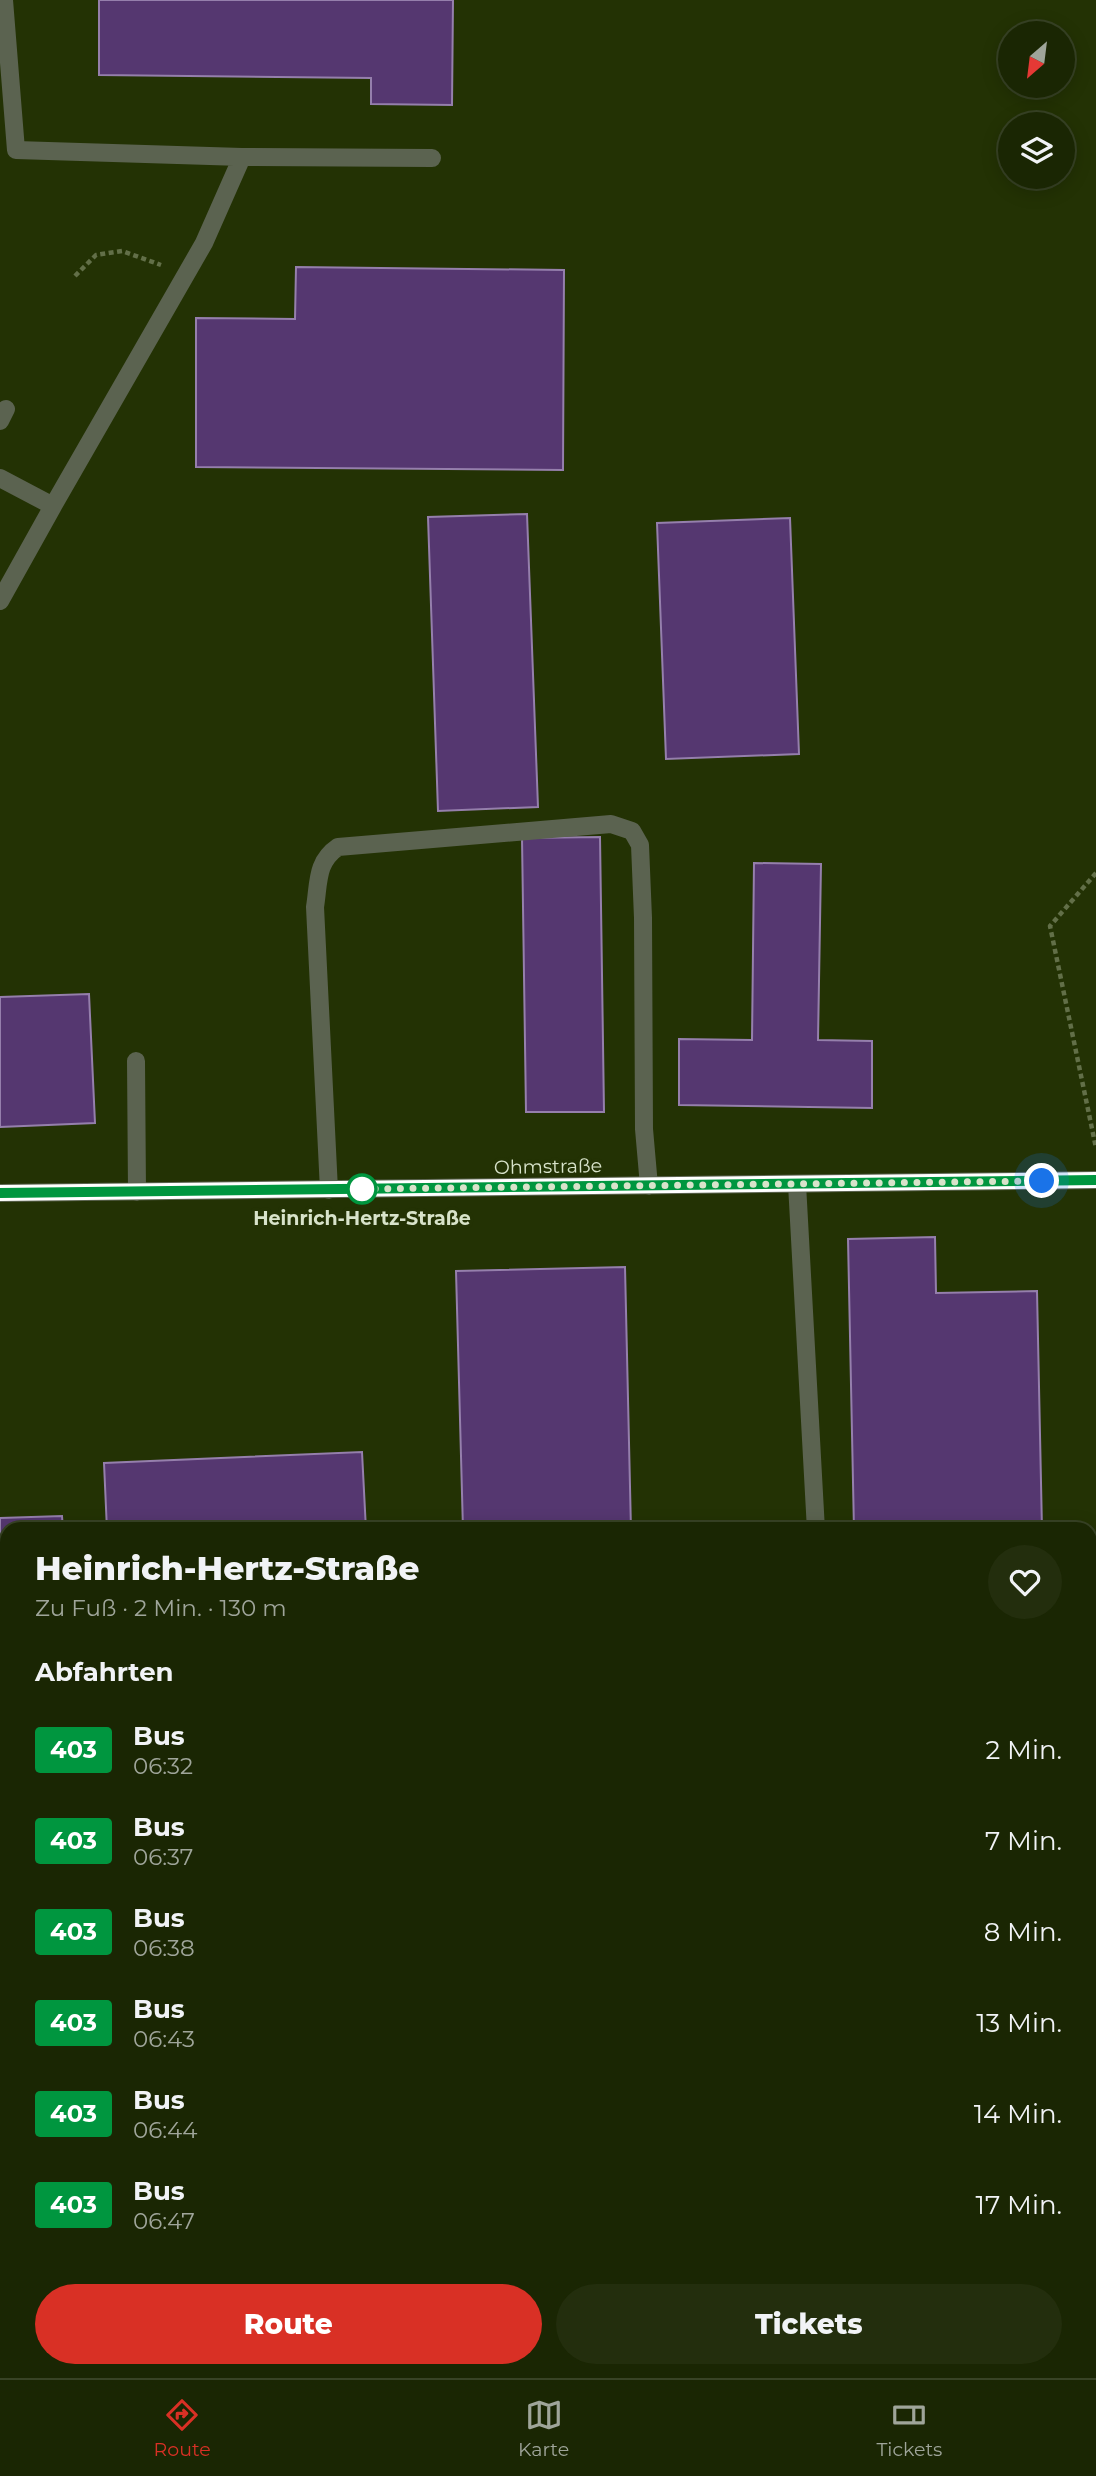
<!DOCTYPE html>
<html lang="de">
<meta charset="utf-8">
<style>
body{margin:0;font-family:Montserrat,sans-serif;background:#232e0d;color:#f1f3f6;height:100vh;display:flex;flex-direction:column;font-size:26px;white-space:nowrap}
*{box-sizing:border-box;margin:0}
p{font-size:23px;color:#9fa59a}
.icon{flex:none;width:38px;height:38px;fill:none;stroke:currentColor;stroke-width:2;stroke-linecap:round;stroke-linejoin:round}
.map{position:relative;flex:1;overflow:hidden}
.details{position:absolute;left:0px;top:1522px;width:1097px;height:856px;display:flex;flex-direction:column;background:#1a2603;border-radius:21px 21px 0 0;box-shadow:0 4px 18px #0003,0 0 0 2px #384325}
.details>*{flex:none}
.badge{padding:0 14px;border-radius:5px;font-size:24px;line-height:46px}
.needle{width:46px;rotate:208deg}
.buttons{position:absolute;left:998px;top:21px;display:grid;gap:14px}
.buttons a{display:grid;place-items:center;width:77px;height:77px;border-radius:50%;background:#1a2603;box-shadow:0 4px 18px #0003,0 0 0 2px #384325;font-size:35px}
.you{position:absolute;width:35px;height:35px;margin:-18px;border:5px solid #fff;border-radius:50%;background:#1a73e8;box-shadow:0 0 0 10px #1a73e833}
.map>.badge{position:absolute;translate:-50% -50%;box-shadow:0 0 0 4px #fff}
h2{padding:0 35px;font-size:26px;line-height:63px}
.round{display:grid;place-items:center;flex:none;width:74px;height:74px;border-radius:37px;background:#232e0d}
.head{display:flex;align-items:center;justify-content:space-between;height:119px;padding:0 35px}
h1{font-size:33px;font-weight:800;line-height:52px}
.button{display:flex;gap:14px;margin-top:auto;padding:14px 35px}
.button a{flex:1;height:80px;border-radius:42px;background:#d93025;color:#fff;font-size:28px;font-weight:800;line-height:80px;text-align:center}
.button a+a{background:#232e0d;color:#f1f3f6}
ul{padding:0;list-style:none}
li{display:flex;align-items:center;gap:21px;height:91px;padding:0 35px}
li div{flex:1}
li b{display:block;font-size:26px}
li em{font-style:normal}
li .badge{min-width:77px;font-weight:700;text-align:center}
.tab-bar{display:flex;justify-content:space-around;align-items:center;height:98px;border-top:2px solid #384325;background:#1a2603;font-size:19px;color:#9fa59a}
.tab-bar a{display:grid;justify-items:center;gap:4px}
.tab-bar .on{color:#d93025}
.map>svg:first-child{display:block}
.building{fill:#553770;stroke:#957fac;stroke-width:2}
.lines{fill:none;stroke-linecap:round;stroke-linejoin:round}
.path{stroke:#626f48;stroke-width:4.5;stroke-dasharray:5 3.5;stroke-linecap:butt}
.minor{stroke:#5b6350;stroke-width:18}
.line-casing{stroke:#fff;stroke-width:16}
.line{stroke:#00963f;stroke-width:10}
.walk{stroke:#d8e3ca;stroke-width:7;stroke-dasharray:0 12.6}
.stop-dot{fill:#fff;stroke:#00963f;stroke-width:3.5}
.labels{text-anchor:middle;stroke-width:7;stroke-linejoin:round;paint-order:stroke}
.street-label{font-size:19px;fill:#d8e3ca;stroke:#233204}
.stop-label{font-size:19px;font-weight:bold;fill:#d8e3ca;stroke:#233204}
</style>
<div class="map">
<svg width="1096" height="2378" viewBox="0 0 1096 2378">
<rect width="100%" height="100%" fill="#233204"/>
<!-- building -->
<path class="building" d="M 99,0 L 453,0 L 452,105 L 371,104 L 371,78 L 99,75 Z
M 296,267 L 564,270 L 563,470 L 196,467 L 196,318 L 295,319 Z
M 527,514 L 538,807 L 438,811 L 428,517 Z
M 790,518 L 799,754 L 666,759 L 657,523 Z
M 600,837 L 604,1112 L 526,1112 L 522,838 Z
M 754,863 L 821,864 L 818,1040 L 872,1041 L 872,1108 L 679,1105 L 679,1039 L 752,1040 Z
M 89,994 L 95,1123 L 0,1127 L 0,997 Z
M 935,1237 L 936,1293 L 1037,1291 L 1042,1530 L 854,1530 L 848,1239 Z
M 625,1267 L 631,1530 L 463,1530 L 456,1271 Z
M 362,1452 L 366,1530 L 107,1530 L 104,1463 Z
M 62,1516 L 63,1530 L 7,1530 L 7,1883 L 0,1883 L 0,1518 Z
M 0,2371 L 85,2378 L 0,2378 Z
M 528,2371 L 639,2371 L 640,2378 L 528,2378 Z
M 807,2371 L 1029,2371 L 1030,2378 L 807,2378 Z"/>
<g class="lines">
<!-- path -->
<path class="path" d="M 75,276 L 96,255 L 122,251 L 161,265
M 1096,873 L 1050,926 L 1096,1148"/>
<!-- minor -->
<path class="minor" d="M 4,0 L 16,150 L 242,157 L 204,243 L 53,506
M 242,157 L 432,158
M 0,421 L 6,409
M 0,478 L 53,506 L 0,601
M 136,1061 L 137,1192
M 797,1184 L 816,1530
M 329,1190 L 315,907 C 319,882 316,862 338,847 L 611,824 L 632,831 L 640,845 L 643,918 L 644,1129 L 649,1186
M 0,1193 L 1096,1180
M 1090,1621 L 1096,1620
M 1090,2127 L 1096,2126
M 1090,2211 L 1096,2211"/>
</g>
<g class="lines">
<!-- line casing -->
<g class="line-casing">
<path id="line" d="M 0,1193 L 1096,1180"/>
</g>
<!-- line -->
<use href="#line" class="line"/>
<!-- walk -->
<path class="walk" d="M 362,1189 L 356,1189 L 1042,1181"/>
</g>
<!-- markers -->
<circle class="stop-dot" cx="362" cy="1189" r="14"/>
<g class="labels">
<!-- street labels -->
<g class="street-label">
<text transform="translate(548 1166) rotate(-1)" y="7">Ohmstraße</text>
</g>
<!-- stop labels -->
<g class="stop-label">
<text x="362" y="1225">Heinrich-Hertz-Straße</text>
</g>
</g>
</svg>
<div class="buttons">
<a><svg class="needle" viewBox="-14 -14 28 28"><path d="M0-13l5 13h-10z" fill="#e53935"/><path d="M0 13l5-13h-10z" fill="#9fa59a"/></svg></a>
<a><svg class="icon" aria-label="layers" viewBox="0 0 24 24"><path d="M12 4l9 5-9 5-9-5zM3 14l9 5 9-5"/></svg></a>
</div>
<div class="you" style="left:1042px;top:1181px"></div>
<section class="details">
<div class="head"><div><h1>Heinrich-Hertz-Straße</h1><p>Zu Fuß · 2 Min. · 130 m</p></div><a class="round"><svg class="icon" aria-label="heart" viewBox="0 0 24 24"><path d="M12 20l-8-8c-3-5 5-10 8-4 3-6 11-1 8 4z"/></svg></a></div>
<h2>Abfahrten</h2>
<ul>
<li><span class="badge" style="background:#00963f;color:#fff">403</span><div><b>Bus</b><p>06:32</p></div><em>2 Min.</em></li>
<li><span class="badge" style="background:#00963f;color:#fff">403</span><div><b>Bus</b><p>06:37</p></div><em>7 Min.</em></li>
<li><span class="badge" style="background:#00963f;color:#fff">403</span><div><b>Bus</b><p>06:38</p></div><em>8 Min.</em></li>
<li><span class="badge" style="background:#00963f;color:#fff">403</span><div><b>Bus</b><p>06:43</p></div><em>13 Min.</em></li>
<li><span class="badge" style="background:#00963f;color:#fff">403</span><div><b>Bus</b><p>06:44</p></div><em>14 Min.</em></li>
<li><span class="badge" style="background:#00963f;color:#fff">403</span><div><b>Bus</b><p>06:47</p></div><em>17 Min.</em></li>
</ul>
<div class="button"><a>Route</a><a>Tickets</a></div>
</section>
</div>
<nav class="tab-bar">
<a class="on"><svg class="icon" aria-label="directions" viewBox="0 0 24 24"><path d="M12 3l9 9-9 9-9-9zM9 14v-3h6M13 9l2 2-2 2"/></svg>Route</a>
<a><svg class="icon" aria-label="map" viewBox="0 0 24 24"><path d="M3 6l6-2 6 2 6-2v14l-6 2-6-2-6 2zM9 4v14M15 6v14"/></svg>Karte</a>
<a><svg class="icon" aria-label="tickets" viewBox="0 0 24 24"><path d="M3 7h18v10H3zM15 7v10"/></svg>Tickets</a>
</nav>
